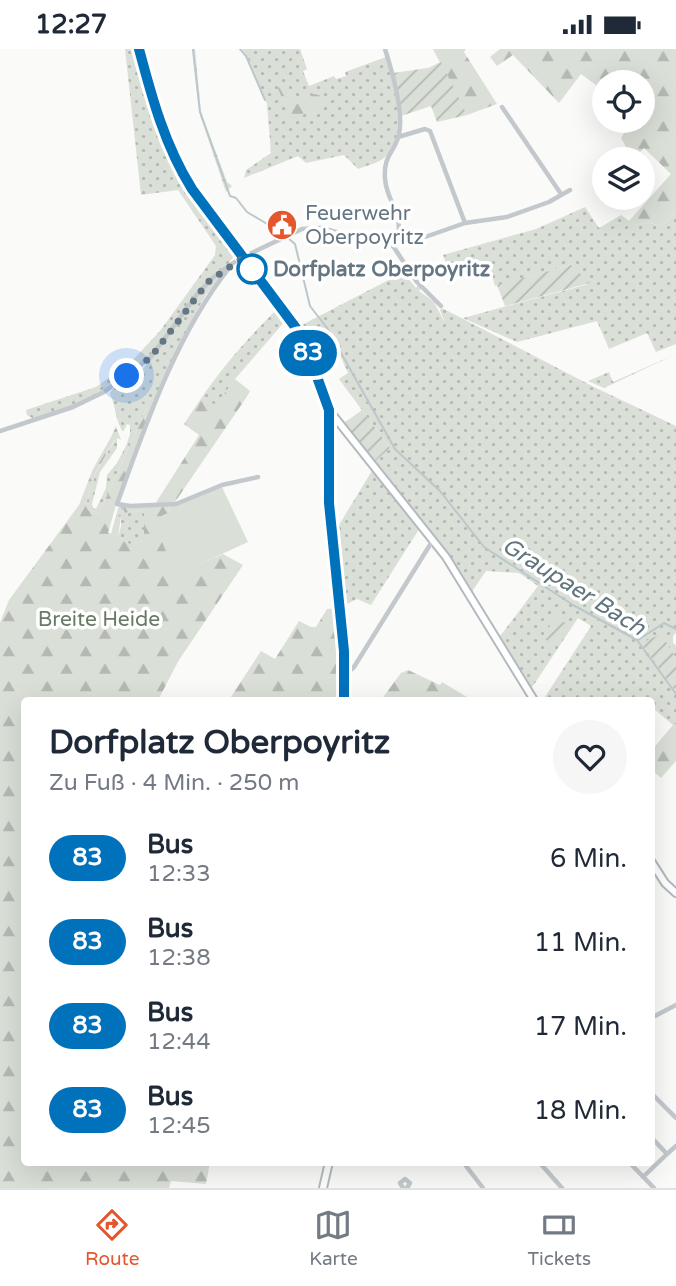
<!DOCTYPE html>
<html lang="de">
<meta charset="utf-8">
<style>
body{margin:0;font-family:"Varela Round",sans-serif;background:#f6f6f7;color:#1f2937;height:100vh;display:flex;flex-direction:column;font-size:26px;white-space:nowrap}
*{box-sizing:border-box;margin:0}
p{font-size:23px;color:#747a83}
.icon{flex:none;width:38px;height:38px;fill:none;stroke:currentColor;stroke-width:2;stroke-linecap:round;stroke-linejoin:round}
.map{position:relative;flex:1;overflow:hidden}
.drawer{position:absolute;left:21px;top:648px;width:634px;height:469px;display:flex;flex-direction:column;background:#fff;border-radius:7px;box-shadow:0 7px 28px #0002}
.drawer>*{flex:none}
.badge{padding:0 14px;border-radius:23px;font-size:24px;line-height:46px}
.fabs{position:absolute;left:592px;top:21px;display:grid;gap:14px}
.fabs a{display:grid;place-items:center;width:63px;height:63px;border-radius:50%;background:#fff;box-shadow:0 7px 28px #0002;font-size:35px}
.you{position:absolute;width:35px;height:35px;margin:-18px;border:5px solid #fff;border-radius:50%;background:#1a73e8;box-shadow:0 0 0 10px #1a73e833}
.map>.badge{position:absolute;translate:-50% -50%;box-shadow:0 0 0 4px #fff}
.round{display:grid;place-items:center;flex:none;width:74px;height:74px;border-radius:37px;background:#f6f6f7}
.summary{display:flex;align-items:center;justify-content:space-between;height:119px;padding:0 28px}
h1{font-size:33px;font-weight:700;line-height:52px}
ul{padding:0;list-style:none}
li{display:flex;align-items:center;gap:21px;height:84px;padding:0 28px}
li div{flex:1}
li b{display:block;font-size:26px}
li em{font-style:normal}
li .badge{min-width:77px;font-weight:700;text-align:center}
.status{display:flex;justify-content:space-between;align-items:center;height:49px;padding:0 35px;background:#fff;direction:ltr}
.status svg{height:19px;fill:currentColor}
.menu{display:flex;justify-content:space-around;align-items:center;height:98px;border-top:2px solid #e0e1e3;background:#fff;font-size:19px;color:#747a83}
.menu a{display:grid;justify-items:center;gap:4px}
.menu .active{color:#e4572e}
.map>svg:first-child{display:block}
.grass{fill:url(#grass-dots)}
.forest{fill:url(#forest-firs)}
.wetland{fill:url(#wetland-marsh)}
.garden{fill:url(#garden-furrows)}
.pitch{fill:#dadfd7}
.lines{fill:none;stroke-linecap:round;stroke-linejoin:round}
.stream{stroke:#bbc7cb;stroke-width:2}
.secondary-casing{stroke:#b3babf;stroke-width:10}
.street{stroke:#c3c8cc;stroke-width:4.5}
.secondary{stroke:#fff;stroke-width:6}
.line-casing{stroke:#fff;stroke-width:16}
.line{stroke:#0072bc;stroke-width:10}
.walk{stroke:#657683;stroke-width:7;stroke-dasharray:0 12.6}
.stop-dot{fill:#fff;stroke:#0072bc;stroke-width:3.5}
.labels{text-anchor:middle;stroke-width:7;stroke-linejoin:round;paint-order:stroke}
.poi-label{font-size:21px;fill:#657683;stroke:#fff;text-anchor:start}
.stop-label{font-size:21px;font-weight:bold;fill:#657683;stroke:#fff;text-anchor:start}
.park-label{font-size:21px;fill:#687a64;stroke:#fff}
.water-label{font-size:23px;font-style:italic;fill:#60757c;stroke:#fff}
</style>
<div class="status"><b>12:27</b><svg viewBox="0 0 49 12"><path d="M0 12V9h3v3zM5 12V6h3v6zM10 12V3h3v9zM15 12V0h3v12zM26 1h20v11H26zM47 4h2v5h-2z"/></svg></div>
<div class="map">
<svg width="676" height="1139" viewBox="0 0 676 1139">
<defs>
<pattern id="grass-dots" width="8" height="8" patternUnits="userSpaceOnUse" patternTransform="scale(1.75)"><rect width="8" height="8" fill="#dadfd7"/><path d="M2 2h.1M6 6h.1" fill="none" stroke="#b4b9b4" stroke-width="1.8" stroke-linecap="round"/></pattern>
<pattern id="forest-firs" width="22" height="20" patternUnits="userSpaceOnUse" patternTransform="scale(1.75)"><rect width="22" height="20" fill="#dadfd7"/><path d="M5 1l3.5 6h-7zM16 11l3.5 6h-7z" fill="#b4b9b4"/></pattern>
<pattern id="wetland-marsh" width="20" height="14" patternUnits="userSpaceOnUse" patternTransform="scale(1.75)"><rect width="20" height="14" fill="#dadfd7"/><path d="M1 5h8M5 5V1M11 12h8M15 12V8" fill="none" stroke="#b4b9b4"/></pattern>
<pattern id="garden-furrows" width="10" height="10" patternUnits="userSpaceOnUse" patternTransform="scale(1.75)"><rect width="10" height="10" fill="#dadfd7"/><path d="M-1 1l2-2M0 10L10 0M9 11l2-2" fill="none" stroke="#b4b9b4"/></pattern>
</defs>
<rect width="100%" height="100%" fill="#fafaf8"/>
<!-- grass -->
<path class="grass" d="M 125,0 L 137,0 L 156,69 L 175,114 L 236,205 L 228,215 L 215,224 L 150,307 L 103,342 L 73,356 L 34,370 L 27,366 L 26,361 L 96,338 L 132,312 L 160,282 L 215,206 L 216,197 L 178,141 L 141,146 Z
M 242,0 L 300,0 L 307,20 L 303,22 L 309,37 L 334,27 L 336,30 L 346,27 L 345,23 L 386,8 C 393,37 410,85 384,109 C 378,114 366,117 358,120 L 344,106 L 306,114 L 298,107 L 244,129 L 246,121 L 271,104 L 267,55 L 247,7 Z
M 585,158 L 599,179 L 621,166 L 635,176 L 647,173 L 661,177 L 675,163 L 676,165 L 676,295 L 656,303 L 647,284 L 609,300 L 597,272 L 517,293 L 463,269 L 589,235 L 570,216 L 495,237 L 488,212 L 469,212 L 448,219 L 443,206 L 536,180 Z
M 226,220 L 206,246 L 196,263 L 197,265 L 156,353 L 143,347 L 148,356 L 101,460 L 98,464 L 87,460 L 86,455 L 96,423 L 115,391 L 111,388 L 116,377 L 121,391 L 117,389 L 117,399 L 100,423 L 92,455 L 93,459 L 96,460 L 106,439 L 107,426 L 117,414 L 126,397 L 130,385 L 130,376 L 127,375 L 123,383 C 115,371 116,358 110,345 C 114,334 131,324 143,320 L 199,245 Z
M 406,222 L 408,225 L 407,228 L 416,239 L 418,236 L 421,240 L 419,242 L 434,253 L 445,274 L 440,261 L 442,259 L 594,338 L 676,377 L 676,584 L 673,587 L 673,594 L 676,596 L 676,609 L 669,599 L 655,612 L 676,643 L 676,675 L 673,676 L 653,659 L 651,660 L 651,651 L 543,651 L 591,577 L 578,569 L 531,640 L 498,590 L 538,537 L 519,524 L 486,522 L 471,544 L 423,474 L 374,413 L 390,399 L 339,330 L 348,324 L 338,302 L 314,312 L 311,305 L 337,292 L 319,298 L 309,299 L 298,278 Z
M 278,259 L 286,271 L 235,330 L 216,357 L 202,348 C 224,316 249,288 278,259 Z
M 676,305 L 604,339 L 588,332 L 609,323 L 613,333 Z
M 373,420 L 421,477 L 371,556 L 357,550 L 343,557 L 336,481 Z
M 119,457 L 122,458 L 125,464 L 137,461 L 144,464 L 144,492 L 129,495 L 118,488 L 121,477 L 121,468 L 117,463 Z"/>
<!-- forest -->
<path class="forest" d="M 433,0 L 466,0 L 464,3 L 497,55 L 467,66 Z
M 500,0 L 676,0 L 676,165 L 674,164 L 661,177 L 647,173 L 635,176 L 628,173 L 671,125 L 644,99 L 633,110 L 621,89 L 632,72 L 642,72 L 642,33 L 604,33 L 604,42 L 581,25 L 559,54 L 513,6 L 497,17 L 490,8 Z
M 282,37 L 288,50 L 292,49 L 294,52 L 315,45 L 321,47 L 325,57 L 290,69 L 278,39 Z
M 235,330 L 250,342 L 246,349 L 175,453 L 155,455 L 199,386 L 184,375 L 202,348 L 216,356 Z
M 143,347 L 156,353 L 116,456 L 108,484 L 111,485 L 117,463 L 121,467 L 118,488 L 129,495 L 144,492 L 144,464 L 137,461 L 125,464 L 122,458 L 169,457 L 176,525 L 223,505 L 243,516 L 179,611 L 158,651 L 24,651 L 24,1113 L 210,1113 L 206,1135 L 171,1132 L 169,1139 L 0,1139 L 0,574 L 9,551 L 79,456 L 93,420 L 111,388 L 115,390 L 96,423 L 86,455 L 87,460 L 98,464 L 101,460 L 148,356 L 141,351 Z
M 337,559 L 341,601 L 341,651 L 229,651 L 261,602 L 275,610 L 299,572 L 311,578 L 316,578 L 327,560 Z
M 408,621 L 440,636 L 442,633 L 472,651 L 381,651 L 401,624 Z
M 676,675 L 676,712 L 661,729 L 651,720 L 651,702 L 673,676 Z"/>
<!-- wetland -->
<path class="wetland" d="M 192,0 L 195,0 L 201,63 L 227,133 L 232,137 L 226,143 L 199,63 Z"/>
<!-- garden -->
<path class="garden" d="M 441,13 L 467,66 L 437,73 L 431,57 L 401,67 L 393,24 L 428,19 Z
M 571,216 L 590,234 L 505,257 L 497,236 Z
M 362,361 L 390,399 L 374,413 L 344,374 Z
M 556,568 L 567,575 L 554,596 L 542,588 Z
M 661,585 L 676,609 L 676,643 L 641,594 Z"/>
<!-- pitch -->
<path class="pitch" d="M 222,438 L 248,493 L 176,526 L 157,481 L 161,467 L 170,463 L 169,457 Z"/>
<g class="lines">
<!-- stream -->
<path class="stream" d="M 193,0 L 200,63 L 230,147 L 236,149 L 247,163 L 284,185
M 240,0 L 246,7 L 265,51
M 288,189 L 295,195 L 310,257 L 327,279 L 395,400 L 440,442 L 484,498 L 573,556 L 637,591 L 676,645
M 638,591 L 664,574 L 676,580"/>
<!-- secondary casing -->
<g class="secondary-casing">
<path id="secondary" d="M 139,0 C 152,49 165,97 192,140 L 296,279 L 312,314 L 329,361 L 329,455 L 343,602 L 344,651
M 329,361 L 446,508 L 534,651
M 651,812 L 665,834 L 676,844
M 323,1139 L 329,1113"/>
</g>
<!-- street -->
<path class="street" d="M 385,0 C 392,22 404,62 399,85 C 395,104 383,105 385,130 C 387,154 403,161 398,192
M 502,58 L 561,145
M 398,88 L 425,80 L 430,82 L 465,174
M 391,194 L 417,233 L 441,257
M 229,219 C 176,286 146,375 117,455 L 130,457 L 176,455 L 222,436 L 258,428
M 0,382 L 73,358 L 104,343 L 151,308 L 198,244 L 217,225 L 239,210 L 302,180 L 321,179 L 369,192 L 391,194 L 428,187 L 465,174 L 507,168 L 549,153 L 570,141
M 344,627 L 354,618 L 433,491
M 651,969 L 676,956
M 651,1044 L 676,1069
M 667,1105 L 676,1097
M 463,1113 L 483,1139
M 539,1113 L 562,1139
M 629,1113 L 654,1139
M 643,1128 L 667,1105 L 651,1088
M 403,1139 L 400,1134 L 405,1130 L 410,1134 L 407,1139"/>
<!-- secondary -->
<use href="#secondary" class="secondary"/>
</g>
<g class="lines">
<!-- line casing -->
<g class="line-casing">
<path id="line" d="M 139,0 C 152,49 165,97 192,140 L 296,279 L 312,314 L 329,361 L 329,454 L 344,602 L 344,651"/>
</g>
<!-- line -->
<use href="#line" class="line"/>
<!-- walk -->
<path class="walk" d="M 127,327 L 151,308 L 208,233 L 244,208 L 252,220"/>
</g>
<!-- icons -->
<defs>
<g id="civic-disc" transform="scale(1.575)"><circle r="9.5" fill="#e4572e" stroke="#fff"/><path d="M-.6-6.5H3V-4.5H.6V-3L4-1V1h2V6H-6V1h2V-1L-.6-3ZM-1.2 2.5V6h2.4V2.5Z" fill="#fff"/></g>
</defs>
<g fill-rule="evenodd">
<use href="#civic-disc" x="282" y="176"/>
</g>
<!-- markers -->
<circle class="stop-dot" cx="252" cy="220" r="14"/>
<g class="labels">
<!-- poi labels -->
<g class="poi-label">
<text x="305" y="171">Feuerwehr<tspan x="305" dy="24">Oberpoyritz</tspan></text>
</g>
<!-- stop labels -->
<g class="stop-label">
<text x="273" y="227">Dorfplatz Oberpoyritz</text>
</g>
<!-- park labels -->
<g class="park-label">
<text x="99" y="577">Breite Heide</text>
</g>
<!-- water labels -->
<g class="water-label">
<text transform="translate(574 537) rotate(32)" y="8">Graupaer Bach</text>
</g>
</g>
</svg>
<div class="fabs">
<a><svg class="icon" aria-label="locate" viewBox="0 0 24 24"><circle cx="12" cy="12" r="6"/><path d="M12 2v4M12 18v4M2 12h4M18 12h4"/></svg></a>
<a><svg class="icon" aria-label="layers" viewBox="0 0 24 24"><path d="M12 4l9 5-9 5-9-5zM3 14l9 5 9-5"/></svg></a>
</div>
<div class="you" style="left:127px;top:327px"></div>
<b class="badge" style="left:308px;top:304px;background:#0072bc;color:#fff">83</b>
<section class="drawer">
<div class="summary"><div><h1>Dorfplatz Oberpoyritz</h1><p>Zu Fuß · 4 Min. · 250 m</p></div><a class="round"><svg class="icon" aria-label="heart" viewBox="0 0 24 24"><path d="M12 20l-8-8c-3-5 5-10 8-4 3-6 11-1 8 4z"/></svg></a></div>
<ul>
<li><span class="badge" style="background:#0072bc;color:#fff">83</span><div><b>Bus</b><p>12:33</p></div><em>6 Min.</em></li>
<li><span class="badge" style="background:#0072bc;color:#fff">83</span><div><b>Bus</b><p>12:38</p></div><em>11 Min.</em></li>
<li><span class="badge" style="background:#0072bc;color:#fff">83</span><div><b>Bus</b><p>12:44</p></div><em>17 Min.</em></li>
<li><span class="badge" style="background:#0072bc;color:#fff">83</span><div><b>Bus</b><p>12:45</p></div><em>18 Min.</em></li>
</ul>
</section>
</div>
<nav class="menu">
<a class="active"><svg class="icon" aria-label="directions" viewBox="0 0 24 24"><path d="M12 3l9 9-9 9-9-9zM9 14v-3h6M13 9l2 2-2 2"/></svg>Route</a>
<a><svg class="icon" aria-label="map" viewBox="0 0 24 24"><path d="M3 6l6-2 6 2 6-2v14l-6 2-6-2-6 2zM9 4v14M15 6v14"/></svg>Karte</a>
<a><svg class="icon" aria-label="tickets" viewBox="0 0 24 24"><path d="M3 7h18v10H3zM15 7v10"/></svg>Tickets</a>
</nav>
